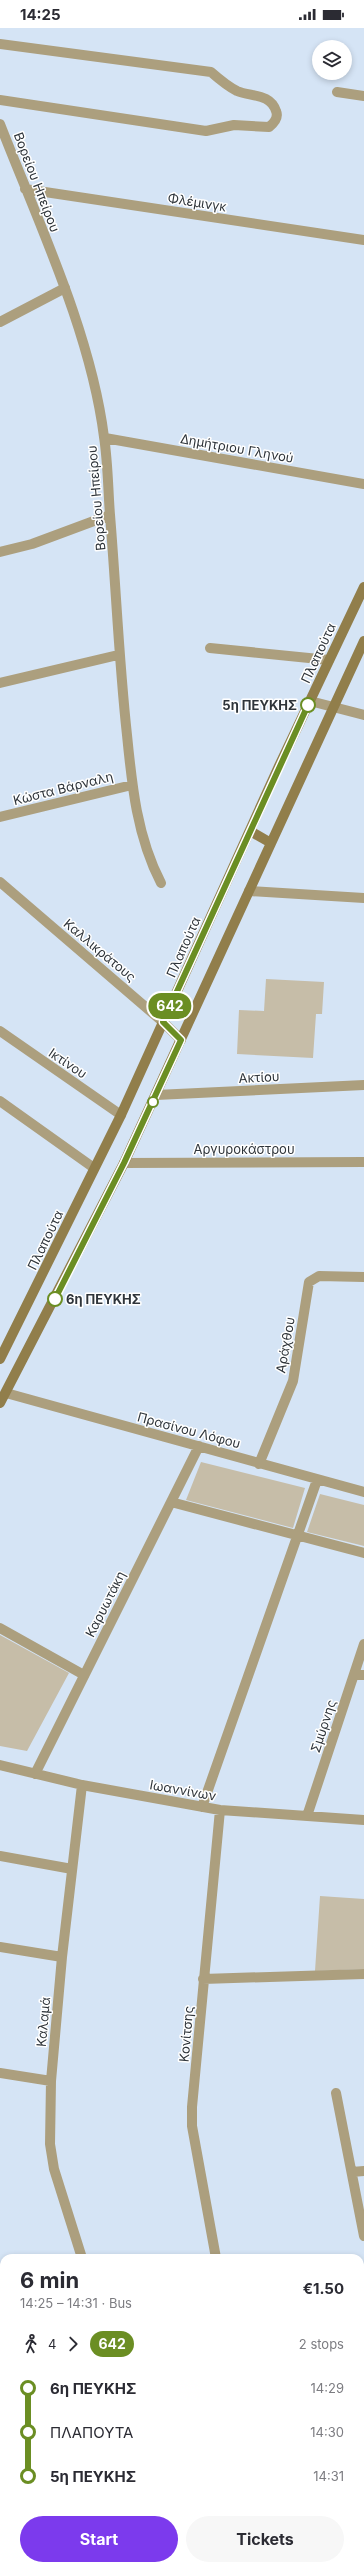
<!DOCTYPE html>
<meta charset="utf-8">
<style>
body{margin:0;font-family:Inter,sans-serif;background:#f7f7f7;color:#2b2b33;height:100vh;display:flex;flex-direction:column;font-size:15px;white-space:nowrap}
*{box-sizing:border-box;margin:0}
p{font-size:13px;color:#7c7c81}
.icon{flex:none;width:22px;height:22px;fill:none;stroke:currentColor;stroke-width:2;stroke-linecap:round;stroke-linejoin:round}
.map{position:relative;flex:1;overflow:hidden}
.drawer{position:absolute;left:0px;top:2226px;width:364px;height:316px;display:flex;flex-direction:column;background:#fff;border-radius:12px 12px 0 0;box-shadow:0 2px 6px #0003}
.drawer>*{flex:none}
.badge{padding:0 8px;border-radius:13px;font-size:14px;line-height:26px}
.controls{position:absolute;left:312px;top:12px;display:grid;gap:8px}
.controls a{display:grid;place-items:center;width:40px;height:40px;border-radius:50%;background:#fff;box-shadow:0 2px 6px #0003;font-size:20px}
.map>.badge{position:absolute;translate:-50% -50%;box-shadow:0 0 0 2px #fff}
.legs{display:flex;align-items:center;gap:6px;height:44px;padding:0 20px;font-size:13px}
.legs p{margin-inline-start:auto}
.overview{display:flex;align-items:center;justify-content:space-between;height:68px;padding:0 20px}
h1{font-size:22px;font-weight:700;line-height:30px}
.primary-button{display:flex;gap:8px;margin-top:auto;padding:8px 20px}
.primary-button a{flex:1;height:46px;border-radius:24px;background:#7c3aed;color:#fff;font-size:16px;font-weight:700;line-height:46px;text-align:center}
.primary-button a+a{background:#f7f7f7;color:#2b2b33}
ul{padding:0 20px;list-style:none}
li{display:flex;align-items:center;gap:14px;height:44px;font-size:15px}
li i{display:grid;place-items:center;width:6px;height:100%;margin:0 5px;background:currentColor}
li i::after{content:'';width:10px;height:10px;margin:-5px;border:3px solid;border-radius:50%;background:#fff}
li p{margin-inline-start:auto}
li:first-child i{background:linear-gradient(#0000 50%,currentColor 0)}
li:last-child i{background:linear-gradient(currentColor 50%,#0000 0)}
.status{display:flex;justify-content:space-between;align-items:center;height:28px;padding:0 20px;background:#fff;direction:ltr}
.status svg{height:11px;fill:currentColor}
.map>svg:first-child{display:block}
.green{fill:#c6bda8}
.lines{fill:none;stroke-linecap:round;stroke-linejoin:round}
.service{stroke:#ac9f7e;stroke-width:10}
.pedestrian{stroke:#ac9f7e;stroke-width:10}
.minor{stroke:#ac9f7e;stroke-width:10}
.secondary{stroke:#917e4b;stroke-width:10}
.line-1-casing{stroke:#fff;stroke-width:9}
.line-1{stroke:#6b8e23;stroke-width:6}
.stop-1-dot{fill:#fff;stroke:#6b8e23;stroke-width:2}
.labels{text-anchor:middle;stroke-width:3;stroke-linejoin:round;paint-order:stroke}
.street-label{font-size:13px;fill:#2e343a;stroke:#fff}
.stop-label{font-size:13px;font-weight:bold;fill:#2e343a;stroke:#fff;text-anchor:end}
</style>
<div class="status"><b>14:25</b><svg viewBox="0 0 49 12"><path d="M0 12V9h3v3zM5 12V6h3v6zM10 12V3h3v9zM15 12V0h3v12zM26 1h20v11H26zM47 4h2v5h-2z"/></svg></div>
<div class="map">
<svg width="364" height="2542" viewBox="0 0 364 2542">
<rect width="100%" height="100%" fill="#d5e4f5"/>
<!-- green -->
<path class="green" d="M 266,951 L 324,954 L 322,986 L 316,986 L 313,1030 L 237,1026 L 239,982 L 264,983 Z
M 201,1434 L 305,1460 L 293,1500 L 186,1472 Z
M 320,1466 L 364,1477 L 364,1518 L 307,1504 Z
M 0,1607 L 69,1645 L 27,1723 L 0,1718 Z
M 320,1868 L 364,1871 L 364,1941 L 315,1943 Z"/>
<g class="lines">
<!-- service -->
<path class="service" d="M 0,16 L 211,44 C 219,51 227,58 237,63 C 251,69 270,65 276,83 C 279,90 274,95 269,99 L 234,97 L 206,103 L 0,72
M 0,294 L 65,260"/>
<!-- pedestrian -->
<path class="pedestrian" d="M 0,1600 L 84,1647"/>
<!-- minor -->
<path class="minor" d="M 337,64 L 364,68
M 0,96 C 38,194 91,305 104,409 C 108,435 108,461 110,487 C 116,560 119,634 127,707 C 132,758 137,809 161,855
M 25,161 L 364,212
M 105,410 L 364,456
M 0,524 L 32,516 L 110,487
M 210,620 L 329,632
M 0,655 L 118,627
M 310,673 L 364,687
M 0,789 L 132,757
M 0,854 L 163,994 L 181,1012
M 249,863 L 364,870
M 0,1003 L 121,1087
M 156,1067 L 364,1057
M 0,1073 L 94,1140
M 124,1135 L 364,1134
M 6,1365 L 364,1464
M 259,1436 L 293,1353 L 309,1254 L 319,1248 L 364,1249
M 171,1474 L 364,1525
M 354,1647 L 364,1647
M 0,1737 L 82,1757 L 220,1782 L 364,1792
M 35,1746 L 199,1418
M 202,1779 L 317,1452
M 307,1788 L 364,1616
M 0,1828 L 72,1841
M 0,1919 L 62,1929
M 203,1951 L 364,1946
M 0,2045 L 51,2053
M 336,2065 L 364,2208
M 352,2144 L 364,2143
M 82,2230 L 54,2141 L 50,2116 L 51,2053 L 62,1929 L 82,1757
M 216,2230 L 192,2098 L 192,2079 L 220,1782
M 360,2291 L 364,2291
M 0,2292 L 4,2292
M 0,2486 L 4,2486
M 0,2520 L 4,2506
M 110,2538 L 110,2542
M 281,2538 L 281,2542"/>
<!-- secondary -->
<path class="secondary" d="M 250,803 L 271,815
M 0,1331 L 121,1087 L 279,738 L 364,559
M 0,1375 L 124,1135 L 364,613"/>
</g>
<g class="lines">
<!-- line-1 casing -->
<g class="line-1-casing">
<path id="line-1" d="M 55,1271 L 124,1135 L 181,1012 L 163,994 L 308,677"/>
</g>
<!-- line-1 -->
<use href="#line-1" class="line-1"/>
</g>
<!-- markers -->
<g class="stop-1-dot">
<circle cx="308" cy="677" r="7"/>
<circle cx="153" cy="1074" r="5"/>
<circle cx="55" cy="1271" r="7"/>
</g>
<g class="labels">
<!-- street labels -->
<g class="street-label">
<text transform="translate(37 154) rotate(69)" y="5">Βορείου Ηπείρου</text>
<text transform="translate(197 174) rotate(9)" y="5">Φλέμινγκ</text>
<text transform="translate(237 420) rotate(10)" y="5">Δημήτριου Γληνού</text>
<text transform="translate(96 470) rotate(-95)" y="5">Βορείου Ηπείρου</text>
<text transform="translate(318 625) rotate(-65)" y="5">Πλαπούτα</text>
<text transform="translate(63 760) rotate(-14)" y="5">Κώστα Βάρναλη</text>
<text transform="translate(183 919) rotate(-66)" y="5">Πλαπούτα</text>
<text transform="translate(100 922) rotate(40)" y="5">Καλλικράτους</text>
<text transform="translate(68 1035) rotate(34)" y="5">Ικτίνου</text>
<text transform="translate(259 1049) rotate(-3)" y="5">Ακτίου</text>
<text x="244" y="1126">Αργυροκάστρου</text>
<text transform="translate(45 1212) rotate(-64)" y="5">Πλαπούτα</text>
<text transform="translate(285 1317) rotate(-80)" y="5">Αράχθου</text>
<text transform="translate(189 1402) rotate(15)" y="5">Πρασίνου Λόφου</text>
<text transform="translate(105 1576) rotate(-63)" y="5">Καρυωτάκη</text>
<text transform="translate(323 1698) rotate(-72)" y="5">Σμύρνης</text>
<text transform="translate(183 1762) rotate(10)" y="5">Ιωαννίνων</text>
<text transform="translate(43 1994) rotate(-85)" y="5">Καλαμά</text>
<text transform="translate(186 2006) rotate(-85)" y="5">Κονίτσης</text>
</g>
<!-- stop labels -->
<g class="stop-label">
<text x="297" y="682">5η ΠΕΥΚΗΣ</text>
<text x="66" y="1276" text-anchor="start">6η ΠΕΥΚΗΣ</text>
</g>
</g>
</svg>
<div class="controls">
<a><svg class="icon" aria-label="layers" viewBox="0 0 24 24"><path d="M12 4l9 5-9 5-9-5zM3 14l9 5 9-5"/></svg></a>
</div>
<b class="badge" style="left:170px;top:978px;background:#6b8e23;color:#fff">642</b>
<section class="drawer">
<div class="overview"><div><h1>6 min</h1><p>14:25 – 14:31 · Bus</p></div><b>€1.50</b></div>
<div class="legs"><svg class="icon" aria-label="walk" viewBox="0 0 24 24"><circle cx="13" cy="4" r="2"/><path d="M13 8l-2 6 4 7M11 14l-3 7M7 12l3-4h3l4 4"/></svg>4<svg class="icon" aria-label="forward" viewBox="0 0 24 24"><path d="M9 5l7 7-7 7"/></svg><b class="badge" style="background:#6b8e23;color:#fff">642</b><p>2 stops</p></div>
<ul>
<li><i style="color:#6b8e23"></i><b>6η ΠΕΥΚΗΣ</b><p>14:29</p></li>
<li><i style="color:#6b8e23"></i><span>ΠΛΑΠΟΥΤΑ</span><p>14:30</p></li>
<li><i style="color:#6b8e23"></i><b>5η ΠΕΥΚΗΣ</b><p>14:31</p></li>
</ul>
<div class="primary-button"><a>Start</a><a>Tickets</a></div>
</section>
</div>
